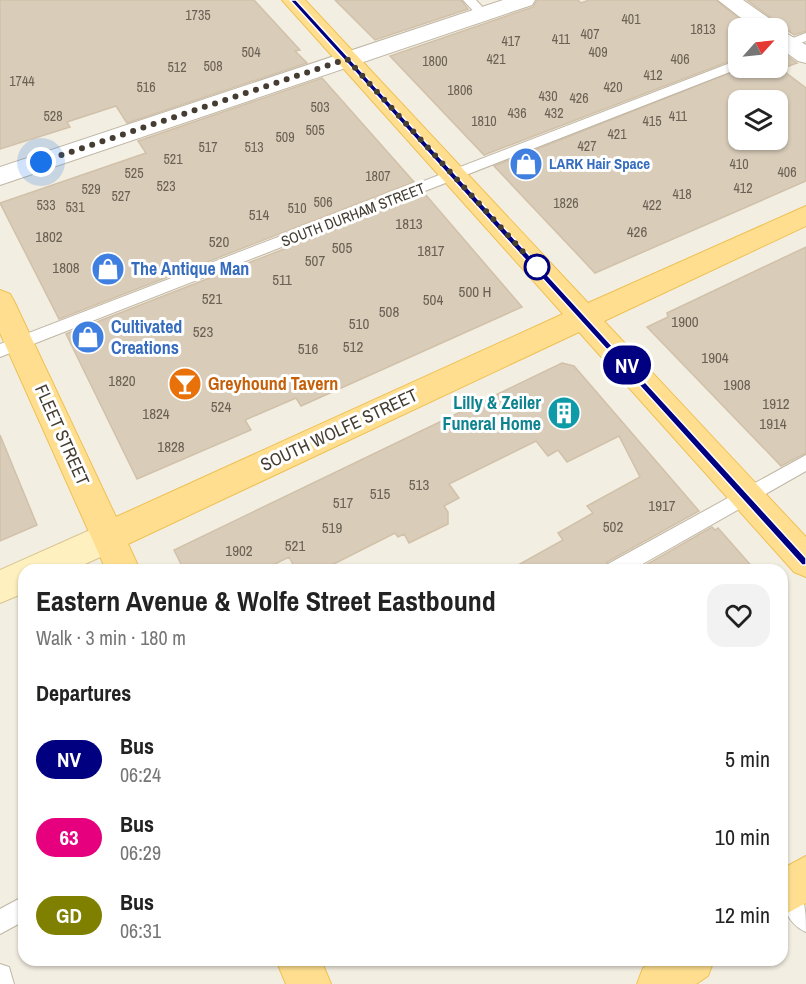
<!DOCTYPE html>
<meta charset="utf-8">
<style>
body{margin:0;font-family:"Archivo Narrow",sans-serif;background:#f2f2f2;color:#222;height:100vh;display:flex;flex-direction:column;font-size:22px;white-space:nowrap}
*{box-sizing:border-box;margin:0}
p{font-size:20px;color:#767676}
.icon{flex:none;width:33px;height:33px;fill:none;stroke:currentColor;stroke-width:2;stroke-linecap:round;stroke-linejoin:round}
.map{position:relative;flex:1;overflow:hidden}
.drawer{position:absolute;left:18px;top:564px;width:770px;height:402px;display:flex;flex-direction:column;background:#fff;border-radius:18px;box-shadow:0 2px 4px #0004}
.drawer>*{flex:none}
.badge{padding:0 12px;border-radius:20px;font-size:21px;line-height:39px}
.needle{width:39px;rotate:63deg}
.buttons{position:absolute;left:728px;top:18px;display:grid;gap:12px}
.buttons a{display:grid;place-items:center;width:60px;height:60px;border-radius:12px;background:#fff;box-shadow:0 2px 4px #0004;font-size:30px}
.you{position:absolute;width:30px;height:30px;margin:-15px;border:4px solid #fff;border-radius:50%;background:#1a73e8;box-shadow:0 0 0 9px #1a73e833}
.map>.badge{position:absolute;translate:-50% -50%;box-shadow:0 0 0 3px #fff}
h2{padding:0 18px;font-size:22px;line-height:54px}
.round{display:grid;place-items:center;flex:none;width:63px;height:63px;border-radius:18px;background:#f2f2f2}
.head{display:flex;align-items:center;justify-content:space-between;height:102px;padding:0 18px}
h1{font-size:28px;font-weight:700;line-height:45px}
ul{padding:0;list-style:none}
li{display:flex;align-items:center;gap:18px;height:78px;padding:0 18px}
li div{flex:1}
li b{display:block;font-size:22px}
li em{font-style:normal}
li .badge{min-width:66px;font-weight:700;text-align:center}
.map>svg:first-child{display:block}
.building{fill:#d9ccb9;stroke:#d1c1a9;stroke-width:1.5;fill-rule:evenodd}
.lines{fill:none;stroke-linecap:round;stroke-linejoin:round}
.lane-casing{stroke:#bfb6a4;stroke-width:2}
.street-casing{stroke:#bfb6a4;stroke-width:2}
.secondary-casing{stroke:#d8c48c;stroke-width:2}
.primary-casing{stroke:#efc053;stroke-width:2}
.lane{fill:#fff;fill-rule:evenodd}
.street{fill:#fff;fill-rule:evenodd}
.secondary{fill:#fff0c0;fill-rule:evenodd}
.primary{fill:#ffdf8f;fill-rule:evenodd}
.line{fill:#000080;stroke:#fff;stroke-width:1.5}
.walk{stroke:#453d32;stroke-width:6;stroke-dasharray:0 10.8}
.stop-dot{fill:#fff;stroke:#000080;stroke-width:3}
.labels{text-anchor:middle;stroke-width:6;stroke-linejoin:round;paint-order:stroke}
.far-number-label{font-size:14px;fill:#6a6154}
.far-shop-label{font-size:15px;font-weight:bold;fill:#366cbe;stroke:#fff;text-anchor:start}
.number-label{font-size:15px;fill:#6a6154}
.far-street-label{font-size:15px;fill:#453d32;stroke:#fff}
.shop-label{font-size:18px;font-weight:bold;fill:#366cbe;stroke:#fff;text-anchor:start}
.food-label{font-size:18px;font-weight:bold;fill:#c56008;stroke:#fff;text-anchor:start}
.culture-label{font-size:18px;font-weight:bold;fill:#0d838f;stroke:#fff;text-anchor:end}
.street-label{font-size:18px;fill:#453d32;stroke:#fff}
</style>
<div class="map">
<svg width="806" height="984" viewBox="0 0 806 984">
<rect width="100%" height="100%" fill="#f3eee2"/>
<!-- building -->
<path class="building" d="M 0,0 L 254,0 L 300,50 L 295,51 L 307,63 L 127,123 L 116,106 L 67,122 L 70,127 L 0,149 Z
M 335,0 L 461,0 L 468,9 L 375,40 Z
M 537,0 L 578,0 L 581,3 L 589,0 L 716,0 L 751,28 L 738,28 L 738,58 L 484,155 L 390,56 L 533,7 Z
M 747,0 L 806,0 L 806,31 L 794,35 Z
M 782,52 L 797,63 L 781,69 L 806,88 L 806,181 L 595,273 L 494,166 L 742,68 L 777,68 L 777,54 ZM 738,100 L 777,100 L 777,140 L 738,140 Z
M 322,78 L 414,182 L 59,319 L 0,203 L 146,153 L 138,141 Z
M 425,194 L 522,307 L 301,406 L 296,398 L 245,420 L 251,430 L 137,479 L 66,334 Z
M 806,247 L 806,453 L 781,466 L 647,327 L 668,317 L 667,313 Z
M 562,363 L 574,366 L 699,511 L 607,562 L 604,570 L 509,570 L 563,540 L 558,533 L 593,513 L 587,506 L 640,477 L 619,436 L 567,462 L 558,450 L 548,456 L 536,441 L 449,484 L 459,498 L 444,506 L 448,512 L 448,524 L 409,543 L 404,534 L 398,537 L 395,533 L 322,570 L 296,570 L 289,557 L 263,570 L 184,570 L 174,550 Z
M 0,435 L 37,525 L 0,541 Z
M 712,527 L 715,530 L 718,528 L 755,570 L 637,570 Z"/>
<g class="lines">
<!-- lane casing -->
<g class="lane-casing">
<path id="lane" d="M 463,0 L 476,0 L 489,14 L 479,17 Z
M 806,33 L 806,41 L 777,52 L 777,44 Z
M 738,60 L 738,68 L 740,68 L 0,357 L 0,344 Z
M 806,455 L 806,471 L 632,570 L 606,570 L 608,564 Z
M 786,880 C 806,890 806,911 806,932 C 785,923 782,902 782,882 Z
M 24,896 L 24,921 L 0,934 L 0,909 Z
M 0,964 L 9,967 L 14,984 L 0,984 Z"/>
</g>
<!-- street casing -->
<g class="street-casing">
<path id="street" d="M 503,0 L 535,0 L 532,5 L 0,185 L 0,167 Z
M 718,0 L 743,0 L 776,23 L 779,29 L 806,45 L 806,63 L 798,61 L 777,46 L 777,28 L 754,28 Z"/>
</g>
<!-- secondary casing -->
<g class="secondary-casing">
<path id="secondary" d="M 108,522 L 120,526 L 125,537 L 120,548 L 72,570 L 24,570 L 24,593 L 0,603 L 0,570 Z"/>
</g>
<!-- primary casing -->
<g class="primary-casing">
<path id="primary" d="M 282,0 L 305,0 L 588,303 L 806,206 L 806,226 L 604,321 L 806,537 L 806,577 L 794,572 L 579,332 L 128,544 L 140,570 L 106,570 L 0,333 L 0,290 L 10,294 L 14,301 L 116,517 L 563,314 Z
M 806,856 L 806,903 L 782,916 L 782,869 Z
M 276,960 L 321,960 L 331,984 L 286,984 Z
M 655,960 L 714,960 L 708,976 L 696,984 L 637,984 L 643,968 Z"/>
</g>
<!-- lane -->
<use href="#lane" class="lane"/>
<!-- street -->
<use href="#street" class="street"/>
<!-- secondary -->
<use href="#secondary" class="secondary"/>
<!-- primary -->
<use href="#primary" class="primary"/>
</g>
<!-- line -->
<path class="line" d="M 290,0 L 296,0 L 806,558 L 806,565 L 802,565 Z"/>
<g class="lines">
<!-- walk -->
<path class="walk" d="M 41,162 L 347,59 L 537,267"/>
</g>
<!-- icons -->
<defs>
<g id="shop-disc" transform="scale(1.725)"><circle r="9.5" fill="#3f7fe0" stroke="#fff"/><path d="M-5-2.5h2.3a2.7 3.5 0 0 1 5.4 0H5L5.5 6h-11ZM-1.5-2.5h3a1.5 2.3 0 0 0-3 0Z" fill="#fff"/></g>
<g id="bar-disc" transform="scale(1.725)"><circle r="9.5" fill="#e8710a" stroke="#fff"/><path d="M-6-5H6L.8 .8V4.5H3.5V6h-7V4.5H-.8V.8Z" fill="#fff"/></g>
<g id="building-disc" transform="scale(1.725)"><circle r="9.5" fill="#0f9aa8" stroke="#fff"/><path d="M-4-6H4V6H1V3H-1V6H-4ZM-2.5-4.3h1.7v1.8h-1.7ZM.8-4.3h1.7v1.8H.8ZM-2.5-1h1.7V.8h-1.7ZM.8-1h1.7V.8H.8Z" fill="#fff"/></g>
</defs>
<g fill-rule="evenodd">
<use href="#shop-disc" x="526" y="164"/>
<use href="#shop-disc" x="108" y="269"/>
<use href="#shop-disc" x="88" y="337"/>
<use href="#bar-disc" x="185" y="384"/>
<use href="#building-disc" x="564" y="413"/>
</g>
<!-- markers -->
<circle class="stop-dot" cx="537" cy="267" r="12"/>
<g class="labels">
<!-- far-number labels -->
<g class="far-number-label">
<text x="198" y="20">1735</text>
<text x="631" y="24">401</text>
<text x="703" y="34">1813</text>
<text x="590" y="39">407</text>
<text x="561" y="44">411</text>
<text x="511" y="46">417</text>
<text x="251" y="57">504</text>
<text x="598" y="57">409</text>
<text x="496" y="64">421</text>
<text x="680" y="64">406</text>
<text x="435" y="66">1800</text>
<text x="213" y="71">508</text>
<text x="177" y="72">512</text>
<text x="653" y="80">412</text>
<text x="22" y="86">1744</text>
<text x="146" y="92">516</text>
<text x="613" y="92">420</text>
<text x="460" y="95">1806</text>
<text x="548" y="101">430</text>
<text x="579" y="103">426</text>
<text x="320" y="112">503</text>
<text x="517" y="118">436</text>
<text x="554" y="118">432</text>
<text x="53" y="121">528</text>
<text x="678" y="121">411</text>
<text x="484" y="126">1810</text>
<text x="652" y="126">415</text>
<text x="315" y="135">505</text>
<text x="617" y="139">421</text>
<text x="285" y="142">509</text>
<text x="587" y="151">427</text>
<text x="208" y="152">517</text>
<text x="254" y="152">513</text>
<text x="173" y="164">521</text>
<text x="739" y="169">410</text>
<text x="787" y="177">406</text>
<text x="134" y="178">525</text>
<text x="378" y="181">1807</text>
<text x="166" y="191">523</text>
<text x="743" y="193">412</text>
<text x="91" y="194">529</text>
<text x="682" y="199">418</text>
<text x="121" y="201">527</text>
<text x="323" y="207">506</text>
<text x="566" y="208">1826</text>
<text x="46" y="210">533</text>
<text x="652" y="210">422</text>
<text x="75" y="212">531</text>
<text x="297" y="213">510</text>
</g>
<!-- far-shop labels -->
<g class="far-shop-label">
<text x="549" y="169">LARK Hair Space</text>
</g>
<!-- number labels -->
<g class="number-label">
<text x="259" y="220">514</text>
<text x="409" y="229">1813</text>
<text x="637" y="237">426</text>
<text x="49" y="242">1802</text>
<text x="219" y="247">520</text>
<text x="342" y="253">505</text>
<text x="431" y="256">1817</text>
<text x="315" y="266">507</text>
<text x="66" y="273">1808</text>
<text x="282" y="285">511</text>
<text x="475" y="297">500 H</text>
<text x="212" y="304">521</text>
<text x="433" y="305">504</text>
<text x="389" y="317">508</text>
<text x="685" y="327">1900</text>
<text x="359" y="329">510</text>
<text x="203" y="337">523</text>
<text x="353" y="352">512</text>
<text x="308" y="354">516</text>
<text x="715" y="363">1904</text>
<text x="122" y="386">1820</text>
<text x="737" y="390">1908</text>
<text x="776" y="409">1912</text>
<text x="221" y="412">524</text>
<text x="156" y="419">1824</text>
<text x="773" y="429">1914</text>
<text x="171" y="452">1828</text>
<text x="419" y="490">513</text>
<text x="380" y="499">515</text>
<text x="343" y="508">517</text>
<text x="662" y="511">1917</text>
<text x="613" y="532">502</text>
<text x="332" y="533">519</text>
<text x="295" y="551">521</text>
<text x="239" y="556">1902</text>
</g>
<!-- far-street labels -->
<g class="far-street-label">
<text transform="translate(353 215) rotate(-21)" y="5">SOUTH DURHAM STREET</text>
</g>
<!-- shop labels -->
<g class="shop-label">
<text x="131" y="275">The Antique Man</text>
<text x="111" y="333">Cultivated<tspan x="111" dy="21">Creations</tspan></text>
</g>
<!-- food labels -->
<g class="food-label">
<text x="208" y="390">Greyhound Tavern</text>
</g>
<!-- culture labels -->
<g class="culture-label">
<text x="541" y="409">Lilly &amp; Zeiler<tspan x="541" dy="21">Funeral Home</tspan></text>
</g>
<!-- street labels -->
<g class="street-label">
<text transform="translate(339 430) rotate(-25)" y="6">SOUTH WOLFE STREET</text>
<text transform="translate(62 435) rotate(66)" y="6">FLEET STREET</text>
</g>
</g>
</svg>
<div class="buttons">
<a><svg class="needle" viewBox="-14 -14 28 28"><path d="M0-13l5 13h-10z" fill="#e53935"/><path d="M0 13l5-13h-10z" fill="#767676"/></svg></a>
<a><svg class="icon" aria-label="layers" viewBox="0 0 24 24"><path d="M12 4l9 5-9 5-9-5zM3 14l9 5 9-5"/></svg></a>
</div>
<div class="you" style="left:41px;top:162px"></div>
<b class="badge" style="left:627px;top:365px;background:#000080;color:#fff">NV</b>
<section class="drawer">
<div class="head"><div><h1>Eastern Avenue &amp; Wolfe Street Eastbound</h1><p>Walk · 3 min · 180 m</p></div><a class="round"><svg class="icon" aria-label="heart" viewBox="0 0 24 24"><path d="M12 20l-8-8c-3-5 5-10 8-4 3-6 11-1 8 4z"/></svg></a></div>
<h2>Departures</h2>
<ul>
<li><span class="badge" style="background:#000080;color:#fff">NV</span><div><b>Bus</b><p>06:24</p></div><em>5 min</em></li>
<li><span class="badge" style="background:#e6007e;color:#fff">63</span><div><b>Bus</b><p>06:29</p></div><em>10 min</em></li>
<li><span class="badge" style="background:#808000;color:#fff">GD</span><div><b>Bus</b><p>06:31</p></div><em>12 min</em></li>
</ul>
</section>
</div>
